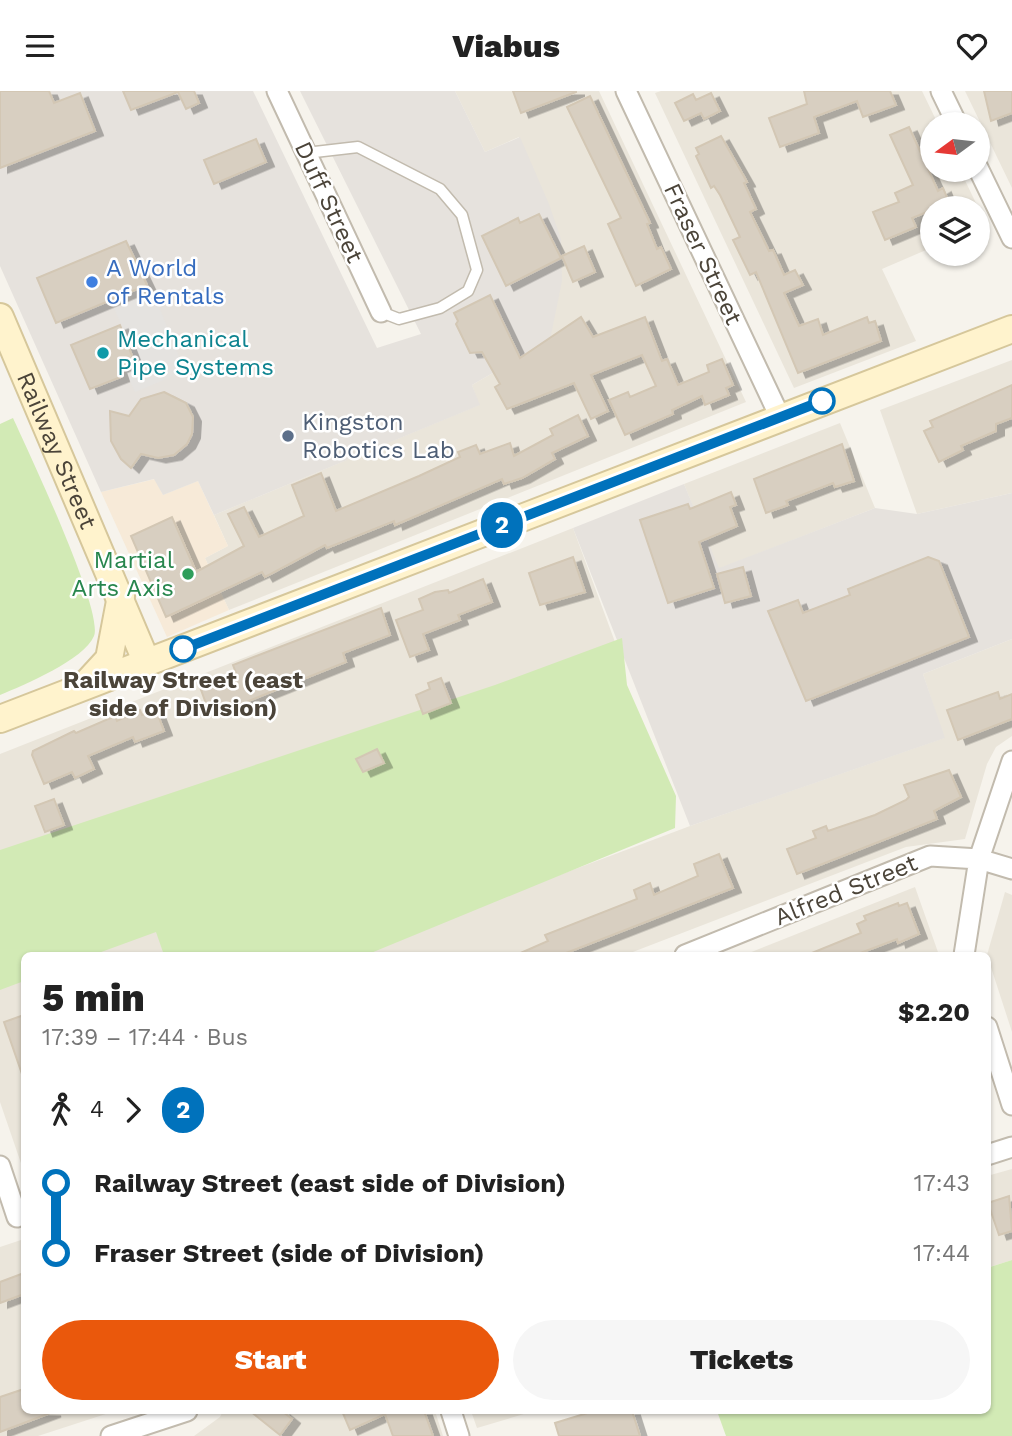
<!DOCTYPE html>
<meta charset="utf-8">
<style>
body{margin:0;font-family:"Work Sans",sans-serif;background:#f6f6f6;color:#222;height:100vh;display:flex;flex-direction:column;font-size:26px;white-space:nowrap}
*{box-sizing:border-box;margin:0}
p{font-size:23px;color:#767676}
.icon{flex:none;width:38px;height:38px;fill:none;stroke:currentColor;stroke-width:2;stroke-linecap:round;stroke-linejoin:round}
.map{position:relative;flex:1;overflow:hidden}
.side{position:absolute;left:21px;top:861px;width:970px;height:462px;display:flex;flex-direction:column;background:#fff;border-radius:10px;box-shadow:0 2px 5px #0004}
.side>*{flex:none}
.badge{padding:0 14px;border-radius:23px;font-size:24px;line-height:46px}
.needle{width:46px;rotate:255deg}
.tools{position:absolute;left:920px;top:21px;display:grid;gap:14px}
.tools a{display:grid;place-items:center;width:70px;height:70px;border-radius:50%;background:#fff;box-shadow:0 2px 5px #0004;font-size:35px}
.map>.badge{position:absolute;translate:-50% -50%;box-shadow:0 0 0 4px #fff}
.legs{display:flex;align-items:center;gap:10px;height:77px;padding:0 21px;font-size:23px}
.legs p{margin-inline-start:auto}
.summary{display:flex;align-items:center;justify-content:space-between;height:119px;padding:0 21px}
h1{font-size:38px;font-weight:800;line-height:52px}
.action{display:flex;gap:14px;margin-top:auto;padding:14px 21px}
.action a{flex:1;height:80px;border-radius:42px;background:#ea580c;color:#fff;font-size:28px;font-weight:800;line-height:80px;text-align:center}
.action a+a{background:#f6f6f6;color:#222}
ul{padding:0 21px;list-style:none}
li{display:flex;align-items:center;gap:24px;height:70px;font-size:26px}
li i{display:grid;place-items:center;width:10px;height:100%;margin:0 9px;background:currentColor}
li i::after{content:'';width:18px;height:18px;margin:-9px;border:5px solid;border-radius:50%;background:#fff}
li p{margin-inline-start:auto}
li:first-child i{background:linear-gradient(#0000 50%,currentColor 0)}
li:last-child i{background:linear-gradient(currentColor 50%,#0000 0)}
header{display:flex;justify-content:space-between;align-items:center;height:91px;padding:0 21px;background:#fff;font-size:32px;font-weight:800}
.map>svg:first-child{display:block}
.residential{fill:#eae5da}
.commercial{fill:#f7ead8}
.industrial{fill:#e6e2dd}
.green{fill:#d2eab5}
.parking{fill:#e5e3e0}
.building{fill:#d8cfc1;stroke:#d3c7b4;stroke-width:2;filter:url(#shadow)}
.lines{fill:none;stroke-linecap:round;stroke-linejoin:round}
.lane-casing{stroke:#c2bbae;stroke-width:13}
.street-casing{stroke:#c2bbae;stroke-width:23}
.secondary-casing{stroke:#d6c79b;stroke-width:30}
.lane{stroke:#fff;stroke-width:10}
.street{stroke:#fff;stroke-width:19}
.secondary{stroke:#fff3cd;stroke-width:26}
.line-1-casing{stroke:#fff;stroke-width:16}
.line-1{stroke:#0072bc;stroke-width:10}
.shop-dot{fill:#3f7fe0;stroke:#fff;stroke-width:2.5}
.culture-dot{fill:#0f9aa8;stroke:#fff;stroke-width:2.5}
.stop-1-dot{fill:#fff;stroke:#0072bc;stroke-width:3.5}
.service-dot{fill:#5c6f8a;stroke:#fff;stroke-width:2.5}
.leisure-dot{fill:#2e9e5b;stroke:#fff;stroke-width:2.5}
.labels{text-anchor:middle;stroke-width:5;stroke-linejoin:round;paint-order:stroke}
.street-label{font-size:24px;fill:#4b4439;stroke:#fff}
.shop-label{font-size:24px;fill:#366cbe;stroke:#fff;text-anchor:start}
.culture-label{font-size:24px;fill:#0d838f;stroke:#fff;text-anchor:start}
.service-label{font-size:24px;fill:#4e5e75;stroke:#fff;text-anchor:start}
.leisure-label{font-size:24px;fill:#27864d;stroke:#fff;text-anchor:end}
.stop-label{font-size:24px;font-weight:bold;fill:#4b4439;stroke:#fff}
</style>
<header><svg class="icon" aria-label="menu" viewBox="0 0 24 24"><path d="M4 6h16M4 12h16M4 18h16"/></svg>Viabus<svg class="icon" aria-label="heart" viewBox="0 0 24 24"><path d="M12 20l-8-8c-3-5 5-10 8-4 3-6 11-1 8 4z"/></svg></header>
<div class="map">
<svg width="1012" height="1345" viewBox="0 0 1012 1345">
<defs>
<filter id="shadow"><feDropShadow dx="8" dy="4.5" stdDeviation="0" flood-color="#0004"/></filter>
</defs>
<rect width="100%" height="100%" fill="#f6f3ec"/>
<!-- residential -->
<path class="residential" d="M 455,0 L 599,0 L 746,311 L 229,519 L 205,467 L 228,455 L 214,424 L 479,314 L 472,294 L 550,249 L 519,46 L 485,61 Z
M 661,0 L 922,0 L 938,33 L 933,33 L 933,79 L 960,79 L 986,133 L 978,137 L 978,117 L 933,117 L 933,156 L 882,178 L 916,250 L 794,297 L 655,2 Z
M 965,0 L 1012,0 L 1012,97 Z
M 1012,269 L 1012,402 L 917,423 L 880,319 Z
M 840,332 L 875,417 L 718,478 L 684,393 Z
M 573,437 L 622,570 L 168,864 L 24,864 L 24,1081 L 0,1011 L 0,663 Z
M 1012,548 L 1012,645 L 996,656 L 987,673 L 965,748 L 906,756 L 625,864 L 346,864 L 690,735 L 944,647 L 923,583 Z
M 915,796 L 939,864 L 744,864 Z
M 1005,801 L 1012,804 L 1012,941 L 987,864 Z
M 1012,1078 L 1012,1169 L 987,1177 L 987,1085 Z
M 24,1148 L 24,1320 L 115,1320 L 38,1345 L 0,1345 L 0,1156 Z
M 223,1320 L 435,1320 L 443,1345 L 194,1345 L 220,1326 Z
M 471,1320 L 534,1320 L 477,1337 Z"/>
<!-- commercial -->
<path class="commercial" d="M 155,388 L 163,404 L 198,390 L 228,455 L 205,467 L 229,519 L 167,546 L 101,401 Z"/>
<!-- industrial -->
<path class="industrial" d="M 0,0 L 253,0 L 377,257 L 421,243 L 300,0 L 455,0 L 485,61 L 520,46 L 549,113 L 561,148 L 562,190 L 550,249 L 472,294 L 480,314 L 214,424 L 198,390 L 163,404 L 154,388 L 101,401 L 0,175 Z
M 684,393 L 719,477 L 875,417 L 917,423 L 1012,402 L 1012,548 L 923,583 L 945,647 L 690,735 L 573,437 Z"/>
<!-- green -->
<path class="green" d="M 13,327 C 28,360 104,520 94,545 C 84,569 24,594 0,604 L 0,333 Z
M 622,547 L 627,594 L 676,705 L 675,737 L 366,864 L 164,864 L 156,841 L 93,864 L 24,864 L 24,890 L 0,899 L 0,759 L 495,594 Z
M 1012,1169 L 1012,1345 L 726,1345 L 717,1320 L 987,1320 L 987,1177 Z"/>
<!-- parking -->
<path class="parking" d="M 153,201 L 185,280 L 135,301 L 125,279 L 138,273 L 114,217 Z"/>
<!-- building -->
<path class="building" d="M 0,0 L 49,0 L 54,12 L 80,2 L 95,40 L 0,77 Z
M 123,0 L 194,0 L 199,12 L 186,18 L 178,1 L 131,19 Z
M 513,0 L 576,0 L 576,1 L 521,22 Z
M 804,0 L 890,0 L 896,14 L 863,26 L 857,10 L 814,26 L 819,42 L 780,56 L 769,27 L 807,13 Z
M 984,0 L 1012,0 L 1012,22 L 991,30 Z
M 711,2 L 720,20 L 704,28 L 701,22 L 684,30 L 675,12 L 693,3 L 696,9 Z
M 590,5 L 650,132 L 647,133 L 657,158 L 661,156 L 671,178 L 636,195 L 608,133 L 621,127 L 567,16 Z
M 909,36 L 938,100 L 943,97 L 949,112 L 912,127 L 916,136 L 885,149 L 873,121 L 899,111 L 895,102 L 913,94 L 890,44 Z
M 721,45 L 747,91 L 744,92 L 756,118 L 750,121 L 769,160 L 773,159 L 784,184 L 795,179 L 803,194 L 784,202 L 799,235 L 818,228 L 823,244 L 867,226 L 869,232 L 875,230 L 881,250 L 798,282 L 756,181 L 750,184 L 733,149 L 740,146 L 720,104 L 714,95 L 711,97 L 696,65 L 699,63 L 696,57 Z
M 256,48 L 266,71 L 214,93 L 204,69 Z
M 539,123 L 561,167 L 506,195 L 482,145 L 518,127 L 520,132 Z
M 126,150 L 147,194 L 56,232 L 37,187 Z
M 584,155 L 595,181 L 573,191 L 562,165 Z
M 490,204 L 520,267 L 581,226 L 593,246 L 645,226 L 662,270 L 667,268 L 678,294 L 709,281 L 707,274 L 722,268 L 733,294 L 726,297 L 729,304 L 705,314 L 702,305 L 672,319 L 673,323 L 625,344 L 609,309 L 628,301 L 630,306 L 656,295 L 642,264 L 591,284 L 608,320 L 591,328 L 574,292 L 507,318 L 495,296 L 500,293 L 482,261 L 470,262 L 456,233 L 458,230 L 454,222 Z
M 120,234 L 134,270 L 118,277 L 121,286 L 90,298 L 71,254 Z
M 1012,294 L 1012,327 L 996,333 L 996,340 L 961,355 L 963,359 L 939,371 L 924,340 L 933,336 L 930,330 Z
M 164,301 L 186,312 L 193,326 L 192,343 L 187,353 L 174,364 L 158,367 L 141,363 L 131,377 L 121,368 L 111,350 L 110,320 L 129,325 L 141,308 Z
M 578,324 L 588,345 L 552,362 L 555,368 L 522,387 L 504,393 L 502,388 L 395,434 L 394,430 L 327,457 L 325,454 L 265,486 L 262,481 L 166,526 L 131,445 L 172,426 L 196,481 L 244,455 L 228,423 L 244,416 L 259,446 L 304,425 L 292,394 L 321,382 L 336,420 L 419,385 L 460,366 L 458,361 L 476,354 L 480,363 L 510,352 L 514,365 L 553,344 L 550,338 Z
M 842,353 L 854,390 L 835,396 L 833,392 L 786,410 L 788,414 L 766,422 L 754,388 Z
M 731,401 L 736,414 L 730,416 L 737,435 L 699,451 L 714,497 L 668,512 L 640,429 L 688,413 L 690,418 Z
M 573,466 L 585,501 L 540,514 L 529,482 Z
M 928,466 L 939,470 L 969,546 L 806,610 L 768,520 L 798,509 L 803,522 L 850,504 L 848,498 Z
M 743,476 L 751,505 L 725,512 L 717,483 Z
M 483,488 L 492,511 L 458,524 L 460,529 L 423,543 L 429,559 L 410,566 L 396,529 L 423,519 L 419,508 L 435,501 L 448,499 L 449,502 Z
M 381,517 L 390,544 L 343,562 L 346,571 L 221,621 L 218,614 L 208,618 L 200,596 L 236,582 L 233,574 Z
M 441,587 L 451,612 L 423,623 L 416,604 L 430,598 L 428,592 Z
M 998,601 L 1000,608 L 1012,603 L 1012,628 L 958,649 L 947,619 Z
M 140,619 L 142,624 L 156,619 L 164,640 L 135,651 L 133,646 L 88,665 L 94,678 L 75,687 L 72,681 L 44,693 L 32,664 L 33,660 L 74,640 L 76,642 L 115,625 L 117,630 Z
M 377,658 L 384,672 L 363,681 L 356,668 Z
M 949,679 L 961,706 L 934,720 L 937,728 L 797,783 L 787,758 L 816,747 L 813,740 L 826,735 L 828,740 L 875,724 L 906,709 L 909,706 L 904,694 Z
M 54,708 L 64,734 L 45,741 L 35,715 Z
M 719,763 L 733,797 L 561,864 L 516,864 L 548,850 L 545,844 L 637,808 L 634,799 L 650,792 L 654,804 L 698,785 L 694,773 Z
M 898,812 L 899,815 L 907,812 L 919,843 L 898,852 L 897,848 L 855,864 L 807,864 L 861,842 L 857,833 L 866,829 L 864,825 Z
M 24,924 L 24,983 L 22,983 L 4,931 Z
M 1009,1105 L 1012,1140 L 999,1144 L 988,1112 Z
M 24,1182 L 24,1203 L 0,1212 L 0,1191 Z
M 24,1298 L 24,1320 L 53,1321 L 0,1341 L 0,1306 Z
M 250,1320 L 282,1320 L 292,1328 L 280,1344 Z
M 342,1320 L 424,1320 L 433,1345 L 393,1345 L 385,1323 L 350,1339 Z
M 594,1320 L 632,1320 L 640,1345 L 559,1345 L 555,1332 Z"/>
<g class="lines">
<!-- lane casing -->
<g class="lane-casing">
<path id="lane" d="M 306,62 L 358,56 L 440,98 L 462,124 L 477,179 L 468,200 L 440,217 L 399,228 L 381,221"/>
</g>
<!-- street casing -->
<g class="street-casing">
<path id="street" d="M 277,0 L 381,221
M 626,0 L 780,326
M 941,0 L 957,33
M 978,77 L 1012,147
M 685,864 L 930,765 L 979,768 L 1012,778
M 964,864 L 979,768 L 1012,670
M 987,936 L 1012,1014
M 987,1064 L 1012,1056
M 0,1075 L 17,1126
M 451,1320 L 459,1345
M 111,1345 L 187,1320"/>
</g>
<!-- secondary casing -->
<g class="secondary-casing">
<g id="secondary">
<path id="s1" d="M 0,226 L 147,572"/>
<path d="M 87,592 L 109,568 L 121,505"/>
<path d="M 0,628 L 1012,238"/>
</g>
</g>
<!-- lane -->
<use href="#lane" class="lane"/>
<!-- street -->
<use href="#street" class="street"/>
<!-- secondary -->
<use href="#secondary" class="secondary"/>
</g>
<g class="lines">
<!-- line-1 casing -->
<g class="line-1-casing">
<path id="line-1" d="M 183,558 L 822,310"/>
</g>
<!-- line-1 -->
<use href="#line-1" class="line-1"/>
</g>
<!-- markers -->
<circle class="shop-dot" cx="92" cy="191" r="7"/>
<circle class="culture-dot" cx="103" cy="262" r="7"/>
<g class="stop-1-dot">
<circle cx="822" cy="310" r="12"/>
<circle cx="183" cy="558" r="12"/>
</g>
<circle class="service-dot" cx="288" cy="345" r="7"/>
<circle class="leisure-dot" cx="188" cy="483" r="7"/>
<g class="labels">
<!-- street labels -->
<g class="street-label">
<text transform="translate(329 111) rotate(65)" y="8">Duff Street</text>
<text transform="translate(703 163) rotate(65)" y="8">Fraser Street</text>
<text dy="8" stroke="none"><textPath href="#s1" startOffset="145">Railway Street</textPath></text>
<text transform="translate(846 799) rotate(-22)" y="8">Alfred Street</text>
</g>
<!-- shop labels -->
<g class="shop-label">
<text x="106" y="185">A World<tspan x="106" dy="28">of Rentals</tspan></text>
</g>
<!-- culture labels -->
<g class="culture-label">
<text x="117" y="256">Mechanical<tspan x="117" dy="28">Pipe Systems</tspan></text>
</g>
<!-- service labels -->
<g class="service-label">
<text x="302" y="339">Kingston<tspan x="302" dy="28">Robotics Lab</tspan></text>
</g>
<!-- leisure labels -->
<g class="leisure-label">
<text x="174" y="477">Martial<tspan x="174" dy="28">Arts Axis</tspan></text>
</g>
<!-- stop labels -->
<g class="stop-label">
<text x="183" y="597">Railway Street (east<tspan x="183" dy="28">side of Division)</tspan></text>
</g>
</g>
</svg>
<div class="tools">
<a><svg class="needle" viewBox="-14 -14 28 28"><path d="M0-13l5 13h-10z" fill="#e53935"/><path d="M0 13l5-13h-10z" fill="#767676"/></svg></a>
<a><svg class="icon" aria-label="layers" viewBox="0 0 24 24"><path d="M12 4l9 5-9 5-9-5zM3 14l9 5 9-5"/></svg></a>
</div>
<b class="badge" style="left:502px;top:434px;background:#0072bc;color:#fff">2</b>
<section class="side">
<div class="summary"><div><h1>5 min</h1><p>17:39 – 17:44 · Bus</p></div><b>$2.20</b></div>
<div class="legs"><svg class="icon" aria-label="walk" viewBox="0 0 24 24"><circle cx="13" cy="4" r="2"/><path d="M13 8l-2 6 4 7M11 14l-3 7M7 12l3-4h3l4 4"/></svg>4<svg class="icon" aria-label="forward" viewBox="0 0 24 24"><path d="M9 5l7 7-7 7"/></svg><b class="badge" style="background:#0072bc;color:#fff">2</b></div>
<ul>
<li><i style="color:#0072bc"></i><b>Railway Street (east side of Division)</b><p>17:43</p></li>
<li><i style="color:#0072bc"></i><b>Fraser Street (side of Division)</b><p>17:44</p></li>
</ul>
<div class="action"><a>Start</a><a>Tickets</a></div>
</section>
</div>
